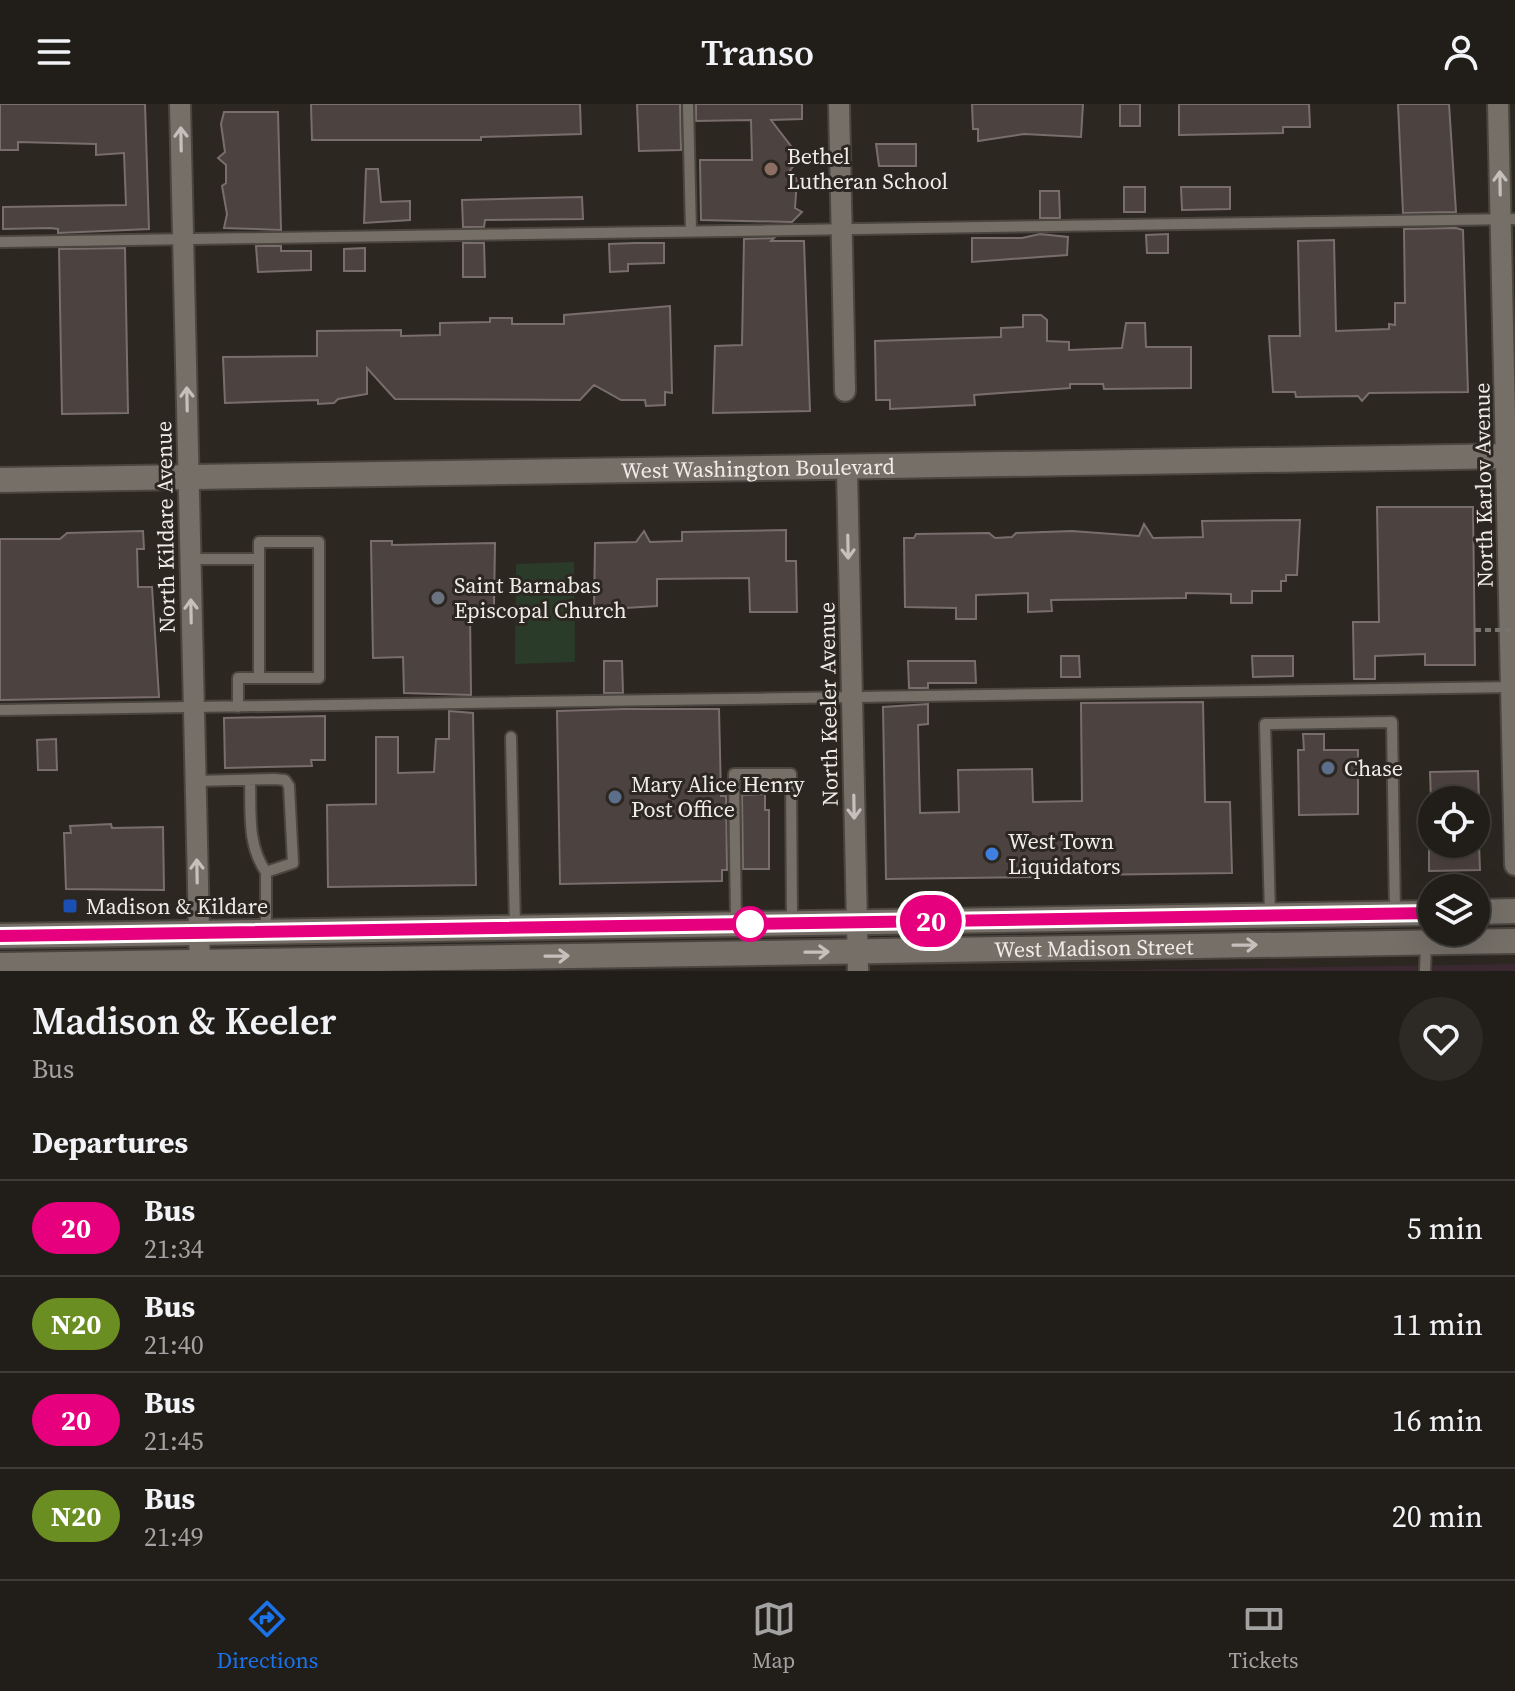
<!DOCTYPE html>
<style>
body{margin:0;font-family:"Source Serif 4",serif;background:#2d2a26;color:#f1f3f6;height:100vh;display:flex;flex-direction:column;font-size:30px;white-space:nowrap}
*{box-sizing:border-box;margin:0}
p{font-size:26px;color:#a2a2a2}
.icon{flex:none;width:44px;height:44px;fill:none;stroke:currentColor;stroke-width:2;stroke-linecap:round;stroke-linejoin:round}
.map{position:relative;height:867px;overflow:hidden}
.drawer{display:flex;flex-direction:column;background:#211d19;flex:1}
.drawer>*{flex:none}
.badge{padding:0 16px;border-radius:26px;font-size:28px;line-height:52px}
.controls{position:absolute;left:1418px;top:682px;display:grid;gap:16px}
.controls a{display:grid;place-items:center;width:72px;height:72px;border-radius:50%;background:#211d19;box-shadow:0 8px 32px #0002,0 0 0 2px #3e3b38;font-size:40px}
.map>.badge{position:absolute;translate:-50% -50%;box-shadow:0 0 0 4px #fff}
h2{padding:0 32px;font-size:30px;line-height:72px}
.round{display:grid;place-items:center;flex:none;width:84px;height:84px;border-radius:42px;background:#2d2a26}
.overview{display:flex;align-items:center;justify-content:space-between;height:136px;padding:0 32px}
h1{font-size:38px;font-weight:600;line-height:60px}
ul{padding:0;list-style:none}
li{display:flex;align-items:center;gap:24px;height:96px;padding:0 32px;border-top:2px solid #3e3b38}
li div{flex:1}
li b{display:block;font-size:30px}
li em{font-style:normal}
li .badge{min-width:88px;font-weight:700;text-align:center}
header{display:flex;justify-content:space-between;align-items:center;height:104px;padding:0 32px;background:#211d19;font-size:36px;font-weight:600}
.dock{display:flex;justify-content:space-around;align-items:center;height:112px;border-top:2px solid #3e3b38;background:#211d19;font-size:22px;color:#a2a2a2}
.dock a{display:grid;justify-items:center;gap:4px}
.dock .selected{color:#1a73e8}
.map>svg:first-child{display:block}
.commercial{fill:#3b2932}
.green{fill:#2a3b2a}
.building{fill:#4c4240;stroke:#796e6c;stroke-width:2}
.lines{fill:none;stroke-linecap:round;stroke-linejoin:round}
.lane-casing{stroke:#4a453f;stroke-width:14}
.street-casing{stroke:#4a453f;stroke-width:24}
.secondary-casing{stroke:#4a453f;stroke-width:28}
.lane{stroke:#756f68;stroke-width:10}
.street{stroke:#756f68;stroke-width:20}
.secondary{stroke:#756f68;stroke-width:24}
.path-bridge{stroke:#77736d;stroke-width:4;stroke-dasharray:6 4;stroke-linecap:butt}
.oneway{stroke:#c5c0bb}
.line-casing{stroke:#fff;stroke-width:18}
.line{stroke:#e6007e;stroke-width:12}
.education-dot{fill:#8d6e63;stroke:#2c2721;stroke-width:3}
.worship-dot{fill:#6b7280;stroke:#2c2721;stroke-width:3}
.service-dot{fill:#5c6f8a;stroke:#2c2721;stroke-width:3}
.shop-dot{fill:#3f7fe0;stroke:#2c2721;stroke-width:3}
.transit-dot{fill:#1a4fb4;stroke:#2c2721;stroke-width:3}
.stop-dot{fill:#fff;stroke:#e6007e;stroke-width:4}
.labels{text-anchor:middle;stroke-width:6;stroke-linejoin:round;paint-order:stroke}
.poi-label{font-size:22px;fill:#f0ece8;stroke:#2c2721;text-anchor:start}
.street-label{font-size:22px;fill:#f0ece8;stroke:#2c2721}
</style>
<header><svg class="icon" aria-label="menu" viewBox="0 0 24 24"><path d="M4 6h16M4 12h16M4 18h16"/></svg>Transo<svg class="icon" aria-label="person" viewBox="0 0 24 24"><circle cx="12" cy="8" r="4"/><path d="M4 21q1-7 8-7t8 7"/></svg></header>
<div class="map">
<svg width="1515" height="867" viewBox="0 0 1515 867">
<rect width="100%" height="100%" fill="#2c2721"/>
<!-- commercial -->
<path class="commercial" d="M 1515,860 L 1515,867 L 1050,867 Z"/>
<!-- green -->
<path class="green" d="M 574,458 L 575,558 L 515,560 L 516,460 Z"/>
<!-- building -->
<path class="building" d="M 0,0 L 145,0 L 149,125 L 58,129 L 58,125 L 50,124 L 3,125 L 3,103 L 126,101 L 124,49 L 96,51 L 96,40 L 18,38 L 18,46 L 0,46 Z
M 311,0 L 580,0 L 581,30 L 481,33 L 481,36 L 312,36 Z
M 637,0 L 680,0 L 681,46 L 639,47 Z
M 696,0 L 802,0 L 802,15 L 771,16 L 797,50 L 798,57 L 790,66 L 797,75 L 795,104 L 802,108 L 792,118 L 701,116 L 700,56 L 752,56 L 751,16 L 696,17 Z
M 972,0 L 1083,0 L 1081,33 L 1024,30 L 978,37 L 978,25 L 973,25 Z
M 1120,0 L 1140,0 L 1140,22 L 1120,22 Z
M 1179,0 L 1309,0 L 1310,23 L 1283,23 L 1283,29 L 1179,31 Z
M 1398,0 L 1449,0 L 1456,108 L 1403,109 Z
M 224,8 L 278,8 L 281,126 L 224,124 L 227,110 L 222,82 L 226,79 L 226,61 L 218,54 L 225,48 L 221,20 Z
M 876,40 L 916,40 L 916,62 L 879,62 Z
M 366,65 L 378,65 L 381,98 L 410,97 L 410,116 L 364,119 Z
M 1124,83 L 1145,83 L 1145,108 L 1124,108 Z
M 1181,83 L 1230,83 L 1230,105 L 1182,106 Z
M 1040,87 L 1059,87 L 1060,114 L 1040,114 Z
M 582,93 L 583,115 L 485,116 L 484,123 L 463,123 L 462,96 Z
M 1456,124 L 1463,126 L 1468,288 L 1369,289 L 1362,297 L 1358,292 L 1296,293 L 1295,288 L 1273,288 L 1269,232 L 1300,232 L 1298,137 L 1334,136 L 1336,227 L 1389,225 L 1389,220 L 1395,221 L 1395,199 L 1405,199 L 1404,125 Z
M 1040,130 L 1068,133 L 1067,151 L 972,158 L 972,134 L 1022,134 Z
M 1168,130 L 1168,149 L 1147,149 L 1146,131 Z
M 774,134 L 771,137 L 804,137 L 810,307 L 713,309 L 715,242 L 742,241 L 744,135 Z
M 463,139 L 484,139 L 485,173 L 463,173 Z
M 635,139 L 664,139 L 664,159 L 628,160 L 628,167 L 610,168 L 609,140 Z
M 256,142 L 281,142 L 281,147 L 311,147 L 311,166 L 258,168 Z
M 125,144 L 128,309 L 62,310 L 59,145 Z
M 365,144 L 365,167 L 344,167 L 344,145 Z
M 670,202 L 672,289 L 665,288 L 665,301 L 646,302 L 645,296 L 621,296 L 594,281 L 580,296 L 395,295 L 367,264 L 367,290 L 338,295 L 334,299 L 318,300 L 318,296 L 225,299 L 223,253 L 317,252 L 317,227 L 401,226 L 401,232 L 440,231 L 440,219 L 490,218 L 490,214 L 512,214 L 512,220 L 564,220 L 564,211 Z
M 1023,211 L 1041,211 L 1047,216 L 1047,237 L 1069,238 L 1069,246 L 1122,244 L 1126,219 L 1145,219 L 1146,243 L 1191,243 L 1191,284 L 1104,285 L 1103,280 L 1070,280 L 1070,284 L 974,291 L 975,301 L 912,304 L 890,305 L 890,296 L 876,296 L 875,237 L 1001,233 L 1001,224 L 1023,223 Z
M 1377,403 L 1473,403 L 1475,561 L 1425,561 L 1425,550 L 1375,552 L 1375,575 L 1354,575 L 1353,518 L 1379,518 Z
M 1300,416 L 1297,471 L 1286,471 L 1286,477 L 1281,477 L 1281,487 L 1252,487 L 1252,499 L 1231,499 L 1231,490 L 1186,489 L 1186,494 L 1051,496 L 1052,507 L 1028,508 L 1028,489 L 976,491 L 976,515 L 956,515 L 956,504 L 905,503 L 904,434 L 914,434 L 916,430 L 989,429 L 995,434 L 1012,433 L 1016,429 L 1072,427 L 1139,432 L 1144,420 L 1153,434 L 1203,433 L 1202,417 Z
M 786,426 L 786,457 L 796,457 L 797,508 L 750,508 L 749,474 L 657,475 L 657,502 L 594,506 L 595,439 L 636,438 L 644,427 L 650,438 L 682,437 L 682,428 Z
M 143,427 L 144,445 L 137,445 L 138,483 L 152,483 L 159,593 L 0,596 L 0,435 L 60,435 L 67,429 Z
M 371,437 L 392,437 L 392,441 L 495,439 L 494,500 L 484,508 L 470,509 L 471,591 L 404,589 L 403,553 L 373,554 Z
M 1061,552 L 1079,552 L 1080,573 L 1061,573 Z
M 1252,552 L 1293,552 L 1293,572 L 1253,573 Z
M 604,557 L 622,557 L 623,589 L 604,589 Z
M 908,557 L 975,557 L 976,579 L 928,579 L 928,584 L 909,584 Z
M 1203,598 L 1205,698 L 1230,698 L 1232,769 L 1083,771 L 1064,764 L 1049,764 L 1034,773 L 886,775 L 883,603 L 928,600 L 928,620 L 918,621 L 920,709 L 959,708 L 958,666 L 1032,665 L 1033,698 L 1082,697 L 1081,599 Z
M 624,605 L 719,605 L 721,692 L 726,692 L 727,766 L 722,766 L 722,777 L 560,780 L 557,607 Z
M 449,607 L 473,609 L 476,781 L 328,783 L 327,701 L 376,700 L 376,633 L 398,633 L 398,669 L 434,668 L 436,635 L 449,635 Z
M 325,612 L 325,656 L 311,656 L 312,662 L 225,664 L 224,614 Z
M 1303,630 L 1324,630 L 1324,646 L 1358,646 L 1358,710 L 1299,711 L 1298,646 L 1304,646 Z
M 56,635 L 57,666 L 38,666 L 37,636 Z
M 1478,667 L 1479,696 L 1431,696 L 1430,668 Z
M 765,690 L 765,706 L 769,706 L 769,765 L 743,765 L 742,691 Z
M 111,720 L 112,724 L 163,723 L 164,786 L 66,785 L 64,729 L 71,729 L 70,722 Z
M 1429,740 L 1479,740 L 1480,766 L 1429,767 Z"/>
<g class="lines">
<!-- lane casing -->
<g class="lane-casing">
<path id="lane" d="M 688,0 L 691,127
M 0,138 L 1515,115
M 190,455 L 259,455 L 259,574 L 319,574 L 319,438 L 259,438 L 259,455
M 238,603 L 238,574 L 259,574
M 0,606 L 1513,583
M 511,633 L 515,822
M 250,676 C 251,709 247,741 266,768
M 195,677 L 274,675 L 285,676 L 289,682 L 293,759 L 266,768 L 266,828
M 1270,811 L 1265,620 L 1392,618 L 1395,809
M 736,818 L 734,670 L 791,670 L 792,819
M 1425,867 L 1426,840"/>
</g>
<!-- street casing -->
<g class="street-casing">
<path id="street" d="M 180,0 L 200,867
M 839,0 L 845,287
M 1498,0 L 1515,761
M 847,365 L 858,867"/>
</g>
<!-- secondary casing -->
<g class="secondary-casing">
<g id="secondary">
<path id="s1" d="M 0,376 L 1515,352"/>
<path d="M 1476,808 L 1515,807"/>
<path d="M 0,832 L 1432,809"/>
<path id="s2" d="M 0,861 L 1515,837"/>
</g>
</g>
<!-- lane -->
<use href="#lane" class="lane"/>
<!-- street -->
<use href="#street" class="street"/>
<!-- secondary -->
<use href="#secondary" class="secondary"/>
<!-- path-bridge -->
<path class="path-bridge" d="M 1475,526 L 1515,526"/>
</g>
<!-- one-way arrows -->
<defs><path id="oneway-shaft" d="M-6 0H5M1.5-3L5.5 0L1.5 3" fill="none" stroke-width="1.6" stroke-linecap="round" stroke-linejoin="round" transform="scale(2)"/></defs>
<g class="oneway">
<use href="#oneway-shaft" transform="translate(181 35) rotate(-91)"/>
<use href="#oneway-shaft" transform="translate(1500 79) rotate(-91)"/>
<use href="#oneway-shaft" transform="translate(187 295) rotate(-91)"/>
<use href="#oneway-shaft" transform="translate(848 443) rotate(89)"/>
<use href="#oneway-shaft" transform="translate(191 507) rotate(-91)"/>
<use href="#oneway-shaft" transform="translate(854 703) rotate(89)"/>
<use href="#oneway-shaft" transform="translate(197 767) rotate(-91)"/>
<use href="#oneway-shaft" transform="translate(1245 841) rotate(-1)"/>
<use href="#oneway-shaft" transform="translate(817 848) rotate(-1)"/>
<use href="#oneway-shaft" transform="translate(557 852) rotate(-1)"/>
</g>
<g class="lines">
<!-- line casing -->
<g class="line-casing">
<path id="line" d="M 0,832 L 1432,809"/>
</g>
<!-- line -->
<use href="#line" class="line"/>
</g>
<!-- markers -->
<circle class="education-dot" cx="771" cy="65" r="8"/>
<circle class="worship-dot" cx="438" cy="494" r="8"/>
<g class="service-dot">
<circle cx="1328" cy="664" r="8"/>
<circle cx="615" cy="693" r="8"/>
</g>
<circle class="shop-dot" cx="992" cy="750" r="8"/>
<rect class="transit-dot" x="62" y="794" width="16" height="16" rx="4"/>
<circle class="stop-dot" cx="750" cy="820" r="16"/>
<g class="labels">
<!-- poi labels -->
<g class="poi-label">
<text x="787" y="60">Bethel<tspan x="787" dy="25">Lutheran School</tspan></text>
<text x="454" y="489">Saint Barnabas<tspan x="454" dy="25">Episcopal Church</tspan></text>
<text x="1344" y="672">Chase</text>
<text x="631" y="688">Mary Alice Henry<tspan x="631" dy="25">Post Office</tspan></text>
<text x="1008" y="745">West Town<tspan x="1008" dy="25">Liquidators</tspan></text>
<text x="86" y="810">Madison &amp; Kildare</text>
</g>
<!-- street labels -->
<g class="street-label">
<text dy="8" stroke="none"><textPath href="#s1" startOffset="758">West Washington Boulevard</textPath></text>
<text transform="translate(1483 381) rotate(-91)" y="8">North Karlov Avenue</text>
<text transform="translate(165 423) rotate(-91)" y="8">North Kildare Avenue</text>
<text transform="translate(828 600) rotate(-91)" y="8">North Keeler Avenue</text>
<text dy="8" stroke="none"><textPath href="#s2" startOffset="1094">West Madison Street</textPath></text>
</g>
</g>
</svg>
<div class="controls">
<a><svg class="icon" aria-label="locate" viewBox="0 0 24 24"><circle cx="12" cy="12" r="6"/><path d="M12 2v4M12 18v4M2 12h4M18 12h4"/></svg></a>
<a><svg class="icon" aria-label="layers" viewBox="0 0 24 24"><path d="M12 4l9 5-9 5-9-5zM3 14l9 5 9-5"/></svg></a>
</div>
<b class="badge" style="left:931px;top:817px;background:#e6007e;color:#fff">20</b>
</div>
<section class="drawer">
<div class="overview"><div><h1>Madison &amp; Keeler</h1><p>Bus</p></div><a class="round"><svg class="icon" aria-label="heart" viewBox="0 0 24 24"><path d="M12 20l-8-8c-3-5 5-10 8-4 3-6 11-1 8 4z"/></svg></a></div>
<h2>Departures</h2>
<ul>
<li><span class="badge" style="background:#e6007e;color:#fff">20</span><div><b>Bus</b><p>21:34</p></div><em>5 min</em></li>
<li><span class="badge" style="background:#6b8e23;color:#fff">N20</span><div><b>Bus</b><p>21:40</p></div><em>11 min</em></li>
<li><span class="badge" style="background:#e6007e;color:#fff">20</span><div><b>Bus</b><p>21:45</p></div><em>16 min</em></li>
<li><span class="badge" style="background:#6b8e23;color:#fff">N20</span><div><b>Bus</b><p>21:49</p></div><em>20 min</em></li>
</ul>
</section>
<nav class="dock">
<a class="selected"><svg class="icon" aria-label="directions" viewBox="0 0 24 24"><path d="M12 3l9 9-9 9-9-9zM9 14v-3h6M13 9l2 2-2 2"/></svg>Directions</a>
<a><svg class="icon" aria-label="map" viewBox="0 0 24 24"><path d="M3 6l6-2 6 2 6-2v14l-6 2-6-2-6 2zM9 4v14M15 6v14"/></svg>Map</a>
<a><svg class="icon" aria-label="tickets" viewBox="0 0 24 24"><path d="M3 7h18v10H3zM15 7v10"/></svg>Tickets</a>
</nav>
